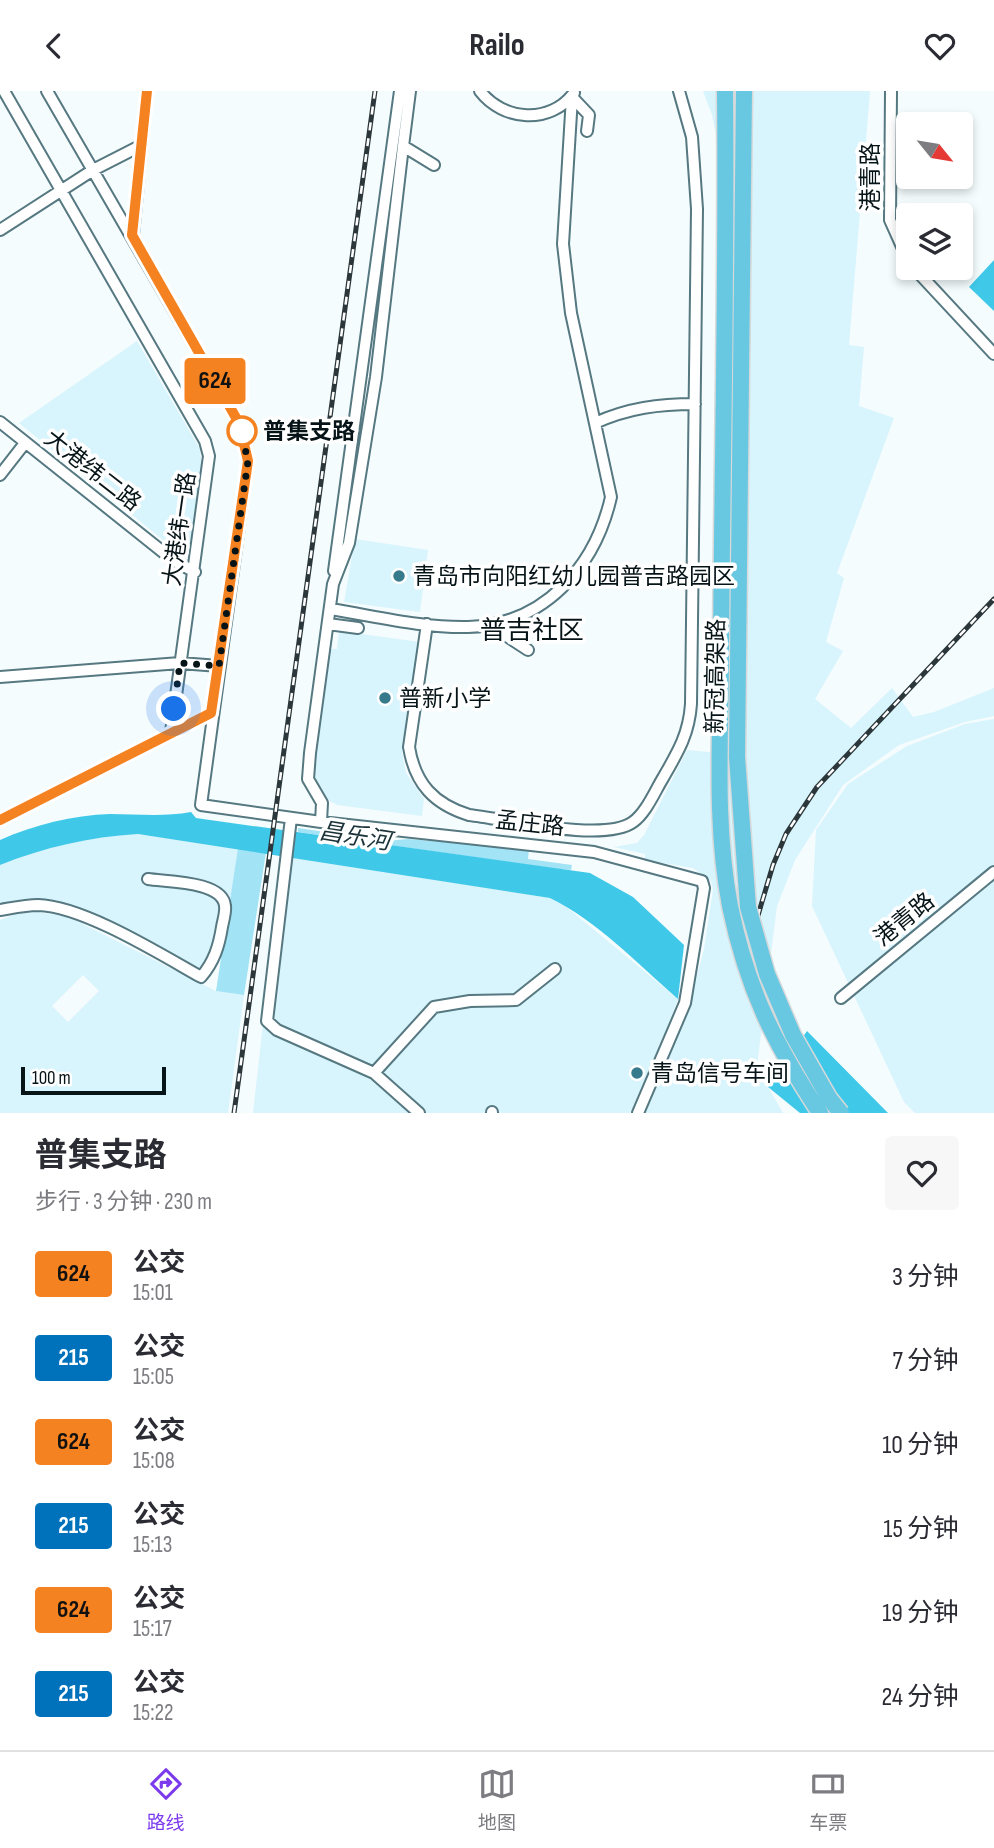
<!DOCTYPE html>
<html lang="zh">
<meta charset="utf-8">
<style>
body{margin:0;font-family:"Sofia Sans Condensed","Noto Sans SC",sans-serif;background:#f7f7f7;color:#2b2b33;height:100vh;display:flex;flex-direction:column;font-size:26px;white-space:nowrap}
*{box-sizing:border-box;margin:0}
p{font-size:23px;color:#7c7c81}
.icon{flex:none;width:38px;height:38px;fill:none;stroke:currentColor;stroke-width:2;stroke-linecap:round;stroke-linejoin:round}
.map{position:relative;height:1022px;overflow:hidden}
.sheet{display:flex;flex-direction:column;background:#fff;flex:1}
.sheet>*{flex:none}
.badge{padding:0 14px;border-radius:5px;font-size:24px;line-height:46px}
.needle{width:46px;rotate:120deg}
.fabs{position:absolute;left:896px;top:21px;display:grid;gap:14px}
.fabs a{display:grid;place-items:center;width:77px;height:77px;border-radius:7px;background:#fff;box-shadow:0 4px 10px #0003;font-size:35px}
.scale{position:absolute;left:21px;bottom:18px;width:145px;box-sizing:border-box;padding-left:7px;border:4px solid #061317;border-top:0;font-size:19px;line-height:24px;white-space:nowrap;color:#061317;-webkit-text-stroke:5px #fff;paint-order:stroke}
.you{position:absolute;width:35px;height:35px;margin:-18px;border:5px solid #fff;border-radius:50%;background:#1a73e8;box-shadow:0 0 0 10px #1a73e833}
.map>.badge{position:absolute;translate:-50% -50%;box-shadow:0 0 0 4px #fff}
.round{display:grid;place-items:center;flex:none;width:74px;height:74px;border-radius:7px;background:#f7f7f7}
.headline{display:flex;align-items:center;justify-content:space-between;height:119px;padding:0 35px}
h1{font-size:33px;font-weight:700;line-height:52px}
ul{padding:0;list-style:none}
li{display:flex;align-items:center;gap:21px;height:84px;padding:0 35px}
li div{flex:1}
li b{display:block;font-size:26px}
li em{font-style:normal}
li .badge{min-width:77px;font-weight:700;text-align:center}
header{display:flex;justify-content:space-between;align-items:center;height:91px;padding:0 35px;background:#fff;font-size:32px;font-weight:700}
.tabs{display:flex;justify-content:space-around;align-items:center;height:98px;border-top:2px solid #e1e1e2;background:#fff;font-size:19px;color:#7c7c81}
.tabs a{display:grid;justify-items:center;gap:4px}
.tabs .selected{color:#7c3aed}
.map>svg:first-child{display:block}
.built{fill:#d8f4fc;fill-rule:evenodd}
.green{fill:#a2e3f5}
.water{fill:#40c8e9}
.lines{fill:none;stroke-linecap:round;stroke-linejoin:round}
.minor-casing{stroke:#567881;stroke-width:14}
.minor{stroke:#fff;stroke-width:10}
.rail-casing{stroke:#2b373b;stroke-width:5}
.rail{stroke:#fff;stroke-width:2.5;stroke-dasharray:8;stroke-linecap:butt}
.highway-bridge-casing{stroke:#d7d9da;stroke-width:19;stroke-linecap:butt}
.highway-bridge{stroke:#69c8e1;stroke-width:16}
.line-casing{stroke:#fff;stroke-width:16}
.line{stroke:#f58220;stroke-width:10}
.walk{stroke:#061317;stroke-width:7;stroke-dasharray:0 12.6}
.stop-dot{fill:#fff;stroke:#f58220;stroke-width:3.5}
.poi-dot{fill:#377a8b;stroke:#fff;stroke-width:2.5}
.labels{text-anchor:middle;stroke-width:7;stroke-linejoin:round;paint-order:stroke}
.street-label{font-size:23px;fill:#061317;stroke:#fff}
.stop-label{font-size:23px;font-weight:bold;fill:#061317;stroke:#fff;text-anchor:start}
.poi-label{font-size:23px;fill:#061317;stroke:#fff;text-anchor:start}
.water-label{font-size:24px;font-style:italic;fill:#1b3238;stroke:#fff}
.quarter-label{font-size:26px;fill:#061317;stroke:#fff}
</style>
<header><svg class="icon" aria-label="back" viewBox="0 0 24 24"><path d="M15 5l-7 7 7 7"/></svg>Railo<svg class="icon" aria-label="heart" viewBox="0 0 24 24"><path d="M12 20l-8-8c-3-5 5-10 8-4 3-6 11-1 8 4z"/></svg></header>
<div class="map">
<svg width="994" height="1022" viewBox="0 0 994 1022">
<rect width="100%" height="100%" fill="#f4fcfe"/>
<!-- built -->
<path class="built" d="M 703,0 L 870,0 L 849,254 L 864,256 L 859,315 L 894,327 L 837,482 L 844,487 L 826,551 L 843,560 L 815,608 L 851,637 L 892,597 L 913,626 L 934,621 L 994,597 L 994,625 L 965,631 L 899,654 L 843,694 L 795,769 L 777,815 L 756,983 L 768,996 L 783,1022 L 644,1022 L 689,915 L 704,858 L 713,799 L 711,790 L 693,777 L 645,769 L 645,763 L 614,756 L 637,752 L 644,744 L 687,659 L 730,663 L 737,464 L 734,133 L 712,24 Z
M 137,250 L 200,358 L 202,381 L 190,453 L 181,459 L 168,453 L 19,332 Z
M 355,448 L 428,459 L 420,521 L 344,511 Z
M 339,540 L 420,551 L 402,661 L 406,682 L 424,708 L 422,725 L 337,714 L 323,706 L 311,687 L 328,558 L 337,558 Z
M 994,628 L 994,1022 L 915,1022 L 904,1011 L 812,815 L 816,739 L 848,693 L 907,655 L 965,633 Z
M 138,743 L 238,757 L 231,803 L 222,816 L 209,866 L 198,878 L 70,815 L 40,809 L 0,813 L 0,774 L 57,753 L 95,746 Z
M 290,765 L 550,807 L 564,814 L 678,908 L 640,1009 L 630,1022 L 253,1022 L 263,933 Z
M 38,821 L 69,826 L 216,900 L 244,904 L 228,1022 L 0,1022 L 0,829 L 16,823 ZM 83,884 L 99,900 L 68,931 L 52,915 Z"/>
<!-- green -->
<path class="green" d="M 298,737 L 386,750 L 408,748 L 529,758 L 528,768 L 572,774 L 571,779 L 558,778 L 298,741 Z
M 238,757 L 266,761 L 244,904 L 216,900 Z"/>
<!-- water -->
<path class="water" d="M 994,169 L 994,220 L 969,196 Z
M 191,721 L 196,727 L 590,782 L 633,806 L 684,854 L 678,908 C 638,873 597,830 550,807 L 138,743 C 88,746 46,756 0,774 L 0,749 C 34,734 73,724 110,723 C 137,723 164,726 191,721 Z
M 807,940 L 888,1022 L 800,1022 L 768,996 Z"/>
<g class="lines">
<!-- minor casing -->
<g class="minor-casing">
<path id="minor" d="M 4,0 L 205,350 L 209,365 L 171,641
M 47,0 L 239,332 L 248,370 L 201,714 L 321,731 L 594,761 L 702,790 L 704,797 L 685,912 L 638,1022
M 410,0 L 403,55 L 434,74
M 480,0 C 503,30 550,34 574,2
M 891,0 L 890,129 L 908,169
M 572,6 L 589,24 L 587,40
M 0,139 L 93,79 L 140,55
M 133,144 L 147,0
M 914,177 L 994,263
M 0,331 L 173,469 L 195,481
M 595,332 C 628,317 659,313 695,313
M 0,384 L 25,352
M 334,480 L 400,0
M 330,518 C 375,525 422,537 468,536 C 544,534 595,476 611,406 L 571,222 L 563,153 L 572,6
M 500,532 L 502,542 L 528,559
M 328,533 L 358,537
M 427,533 L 409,656 C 415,693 434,713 469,724 C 506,728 604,752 633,731 C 646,722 655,700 663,687 C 678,661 689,643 691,613 L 697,118 L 692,46 L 679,0
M 0,586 L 180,572 L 219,575
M 291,727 L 267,930 L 277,939 L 374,982 L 419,1022
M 0,729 L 211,622
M 321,731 L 322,712 L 308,688 L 310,662 L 333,493 L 349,452 L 376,286 L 403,55
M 0,819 C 12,817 26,814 38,814 C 83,815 160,863 201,886 C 214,871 219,855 222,836 C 223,830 226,821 225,815 C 223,790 167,791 148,788
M 841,907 L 994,781
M 374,982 L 434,916 L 470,910 L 516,909 L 555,878
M 492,1022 L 492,1021"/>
</g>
<!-- minor -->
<use href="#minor" class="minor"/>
<!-- rail casing -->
<g class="rail-casing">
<path id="rail" d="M 753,841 L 773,774 L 786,743 L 817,696 L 994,508
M 234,1022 L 375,0"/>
</g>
<!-- rail -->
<use href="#rail" class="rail"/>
<!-- highway-bridge casing -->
<g class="highway-bridge-casing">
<path id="highway-bridge" d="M 725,0 C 727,187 722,374 721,561 C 721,645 714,732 730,815 C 747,898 774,952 820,1022
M 744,0 L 737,666 L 748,816 L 767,883 L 793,944 L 829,1007 L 841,1022"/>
</g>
<!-- highway-bridge -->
<use href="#highway-bridge" class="highway-bridge"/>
</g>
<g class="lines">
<!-- line casing -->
<g class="line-casing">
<path id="line" d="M 0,729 L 211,622 L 248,370 L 239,332 L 132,144 L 147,0"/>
</g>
<!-- line -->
<use href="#line" class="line"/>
<!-- walk -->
<path class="walk" d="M 174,618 L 180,572 L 219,575 L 248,370 L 239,332 L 242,340"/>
</g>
<!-- markers -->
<circle class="stop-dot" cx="242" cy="340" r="14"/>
<g class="poi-dot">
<circle cx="399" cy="485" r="7"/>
<circle cx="385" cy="607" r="7"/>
<circle cx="637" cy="982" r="7"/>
</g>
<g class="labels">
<!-- street labels -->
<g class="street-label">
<text transform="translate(870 86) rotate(-90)" y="8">港青路</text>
<text transform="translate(93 379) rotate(38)" y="8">大港纬二路</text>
<text transform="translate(179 438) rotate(-82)" y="8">大港纬一路</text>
<text transform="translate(715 585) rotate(-89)" y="8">新冠高架路</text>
<text transform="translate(530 732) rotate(6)" y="8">孟庄路</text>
<text transform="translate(904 828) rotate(-39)" y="8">港青路</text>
</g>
<!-- stop labels -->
<g class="stop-label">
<text x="263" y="348">普集支路</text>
</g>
<!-- poi labels -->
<g class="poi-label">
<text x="413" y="493">青岛市向阳红幼儿园普吉路园区</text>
<text x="399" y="615">普新小学</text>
<text x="651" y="990">青岛信号车间</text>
</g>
<!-- water labels -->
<g class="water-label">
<text transform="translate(355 745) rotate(9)" y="8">昌乐河</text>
</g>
<!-- quarter labels -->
<g class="quarter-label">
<text x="532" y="548">普吉社区</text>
</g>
</g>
</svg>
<div class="fabs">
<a><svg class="needle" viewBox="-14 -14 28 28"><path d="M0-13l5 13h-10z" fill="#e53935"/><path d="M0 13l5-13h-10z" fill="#7c7c81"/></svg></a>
<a><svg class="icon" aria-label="layers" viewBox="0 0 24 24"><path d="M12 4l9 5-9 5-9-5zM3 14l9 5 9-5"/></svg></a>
</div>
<div class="scale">100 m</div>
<div class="you" style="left:174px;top:618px"></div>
<b class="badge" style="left:215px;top:290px;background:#f58220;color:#111">624</b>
</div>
<section class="sheet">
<div class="headline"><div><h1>普集支路</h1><p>步行 · 3 分钟 · 230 m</p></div><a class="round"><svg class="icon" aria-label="heart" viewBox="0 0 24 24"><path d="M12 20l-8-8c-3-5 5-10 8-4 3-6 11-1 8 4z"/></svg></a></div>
<ul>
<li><span class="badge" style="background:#f58220;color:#111">624</span><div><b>公交</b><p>15:01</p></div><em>3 分钟</em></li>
<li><span class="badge" style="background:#0072bc;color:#fff">215</span><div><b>公交</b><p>15:05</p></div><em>7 分钟</em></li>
<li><span class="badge" style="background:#f58220;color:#111">624</span><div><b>公交</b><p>15:08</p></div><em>10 分钟</em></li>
<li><span class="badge" style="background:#0072bc;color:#fff">215</span><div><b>公交</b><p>15:13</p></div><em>15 分钟</em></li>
<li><span class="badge" style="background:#f58220;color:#111">624</span><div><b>公交</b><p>15:17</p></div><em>19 分钟</em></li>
<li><span class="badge" style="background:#0072bc;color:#fff">215</span><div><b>公交</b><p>15:22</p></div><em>24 分钟</em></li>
</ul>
</section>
<nav class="tabs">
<a class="selected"><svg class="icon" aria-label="directions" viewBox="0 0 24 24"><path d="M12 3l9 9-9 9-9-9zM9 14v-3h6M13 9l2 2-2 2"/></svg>路线</a>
<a><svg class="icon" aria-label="map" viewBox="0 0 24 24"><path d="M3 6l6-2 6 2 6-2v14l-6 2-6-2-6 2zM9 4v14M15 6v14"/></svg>地图</a>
<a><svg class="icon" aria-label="tickets" viewBox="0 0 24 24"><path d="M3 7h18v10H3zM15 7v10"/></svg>车票</a>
</nav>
